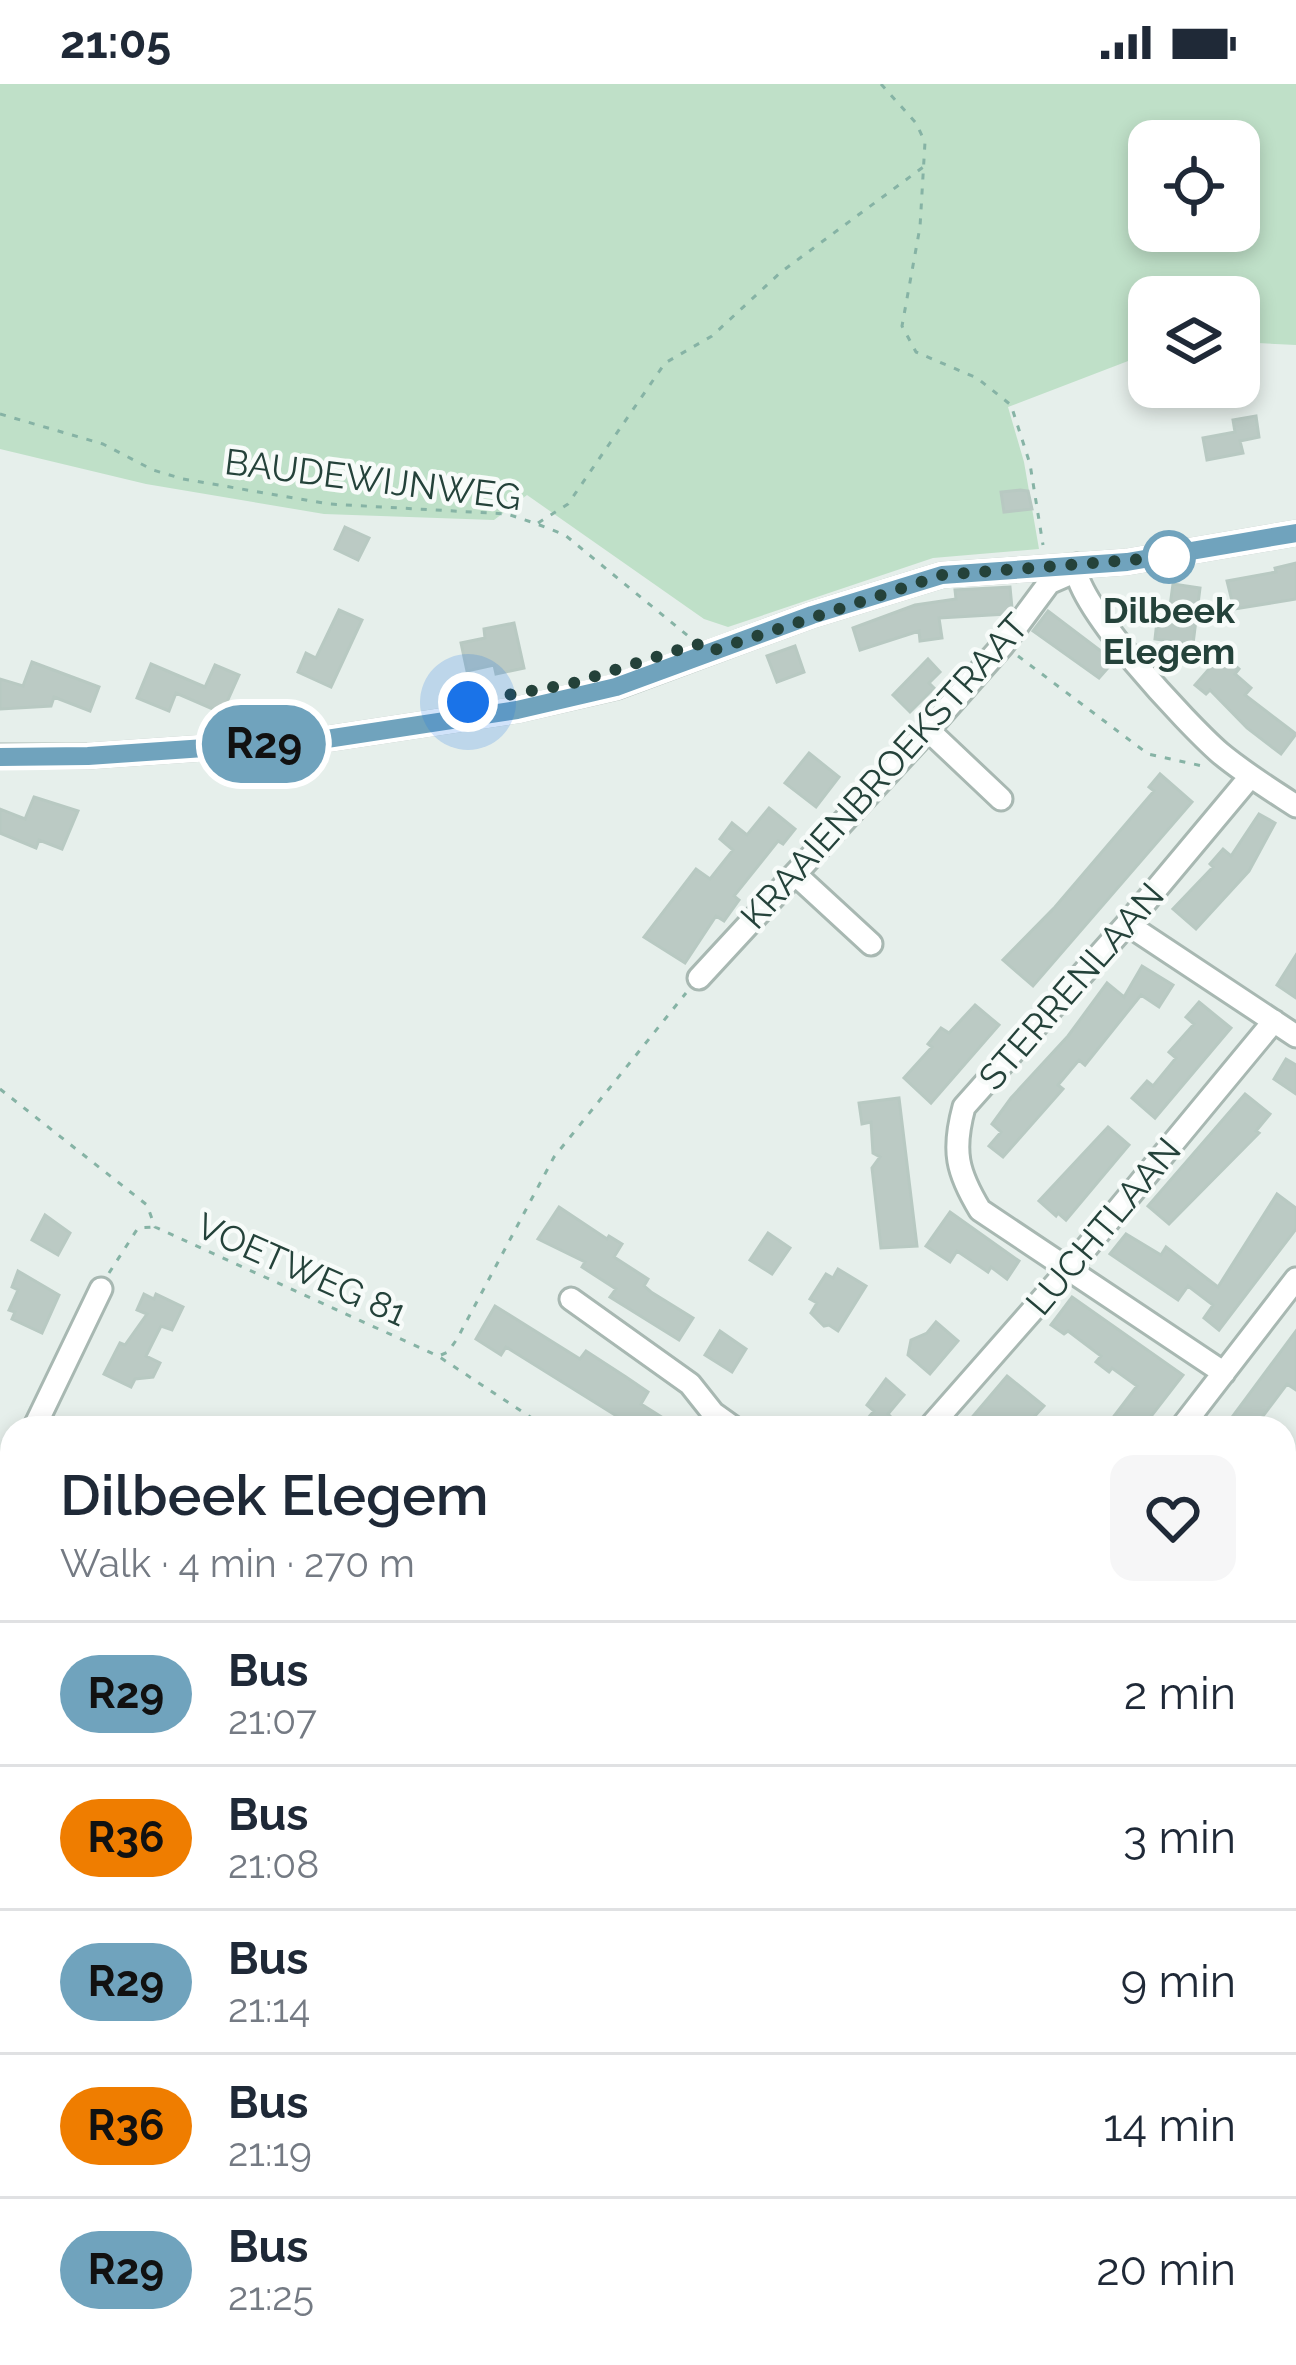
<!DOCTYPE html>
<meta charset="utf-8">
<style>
body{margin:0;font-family:Raleway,sans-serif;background:#f6f6f7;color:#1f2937;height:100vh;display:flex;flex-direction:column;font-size:45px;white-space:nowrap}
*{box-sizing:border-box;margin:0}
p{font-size:39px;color:#747a83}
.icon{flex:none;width:66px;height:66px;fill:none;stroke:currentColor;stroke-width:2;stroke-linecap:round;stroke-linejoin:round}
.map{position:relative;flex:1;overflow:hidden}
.drawer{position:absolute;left:0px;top:1332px;width:1296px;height:951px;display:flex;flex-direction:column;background:#fff;border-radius:36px 36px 0 0;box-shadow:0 6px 18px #0003}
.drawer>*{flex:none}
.badge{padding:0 24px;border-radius:39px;font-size:42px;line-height:78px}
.tools{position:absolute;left:1128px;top:36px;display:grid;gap:24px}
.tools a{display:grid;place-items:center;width:132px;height:132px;border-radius:24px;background:#fff;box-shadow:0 6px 18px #0003;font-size:60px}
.you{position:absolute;width:60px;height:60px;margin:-30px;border:9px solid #fff;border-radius:50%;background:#1a73e8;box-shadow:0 0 0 18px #1a73e833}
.map>.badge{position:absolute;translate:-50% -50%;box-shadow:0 0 0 6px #fff}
.round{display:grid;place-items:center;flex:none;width:126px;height:126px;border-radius:24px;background:#f6f6f7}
.overview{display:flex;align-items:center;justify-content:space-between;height:204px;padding:0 60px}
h1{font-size:57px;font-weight:600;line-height:90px}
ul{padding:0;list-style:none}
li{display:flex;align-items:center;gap:36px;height:144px;padding:0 60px;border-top:3px solid #e0e1e3}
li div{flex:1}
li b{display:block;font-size:45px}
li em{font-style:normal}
li .badge{min-width:132px;font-weight:700;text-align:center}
.status{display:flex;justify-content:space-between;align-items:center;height:84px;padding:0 60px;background:#fff;direction:ltr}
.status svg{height:33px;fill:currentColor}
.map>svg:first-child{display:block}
.green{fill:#bfe0c8;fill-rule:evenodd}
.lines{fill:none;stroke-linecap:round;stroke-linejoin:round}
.stream{stroke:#8ec9d4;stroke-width:6}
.building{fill:#bbcac4;stroke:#b8c9c2;stroke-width:3}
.minor-casing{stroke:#a8b8b2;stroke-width:27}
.path{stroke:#86b3a5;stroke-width:3;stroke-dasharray:6 9;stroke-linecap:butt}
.minor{stroke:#fff;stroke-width:21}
.line-casing{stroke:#fff;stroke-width:27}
.line{stroke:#70a3bd;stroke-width:18}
.walk{stroke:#24423a;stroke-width:12;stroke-dasharray:0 21.6}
.stop-dot{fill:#fff;stroke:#70a3bd;stroke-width:6}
.labels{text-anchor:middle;stroke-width:9;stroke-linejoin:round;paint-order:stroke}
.street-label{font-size:36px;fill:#24423a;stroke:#f7fbf9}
.stop-label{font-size:36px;font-weight:bold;fill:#24423a;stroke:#f7fbf9}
</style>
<div class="status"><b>21:05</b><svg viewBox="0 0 49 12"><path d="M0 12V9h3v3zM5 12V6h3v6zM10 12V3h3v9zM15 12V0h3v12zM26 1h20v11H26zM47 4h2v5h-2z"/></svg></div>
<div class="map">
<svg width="1296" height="2281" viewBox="0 0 1296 2281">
<rect width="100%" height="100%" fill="#e6efeb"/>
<!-- green -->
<path class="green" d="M 0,0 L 1296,0 L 1296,261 L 1239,258 L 1239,213 L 1149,213 L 1149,269 L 1008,323 L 1024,378 L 1039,465 L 933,474 L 728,543 L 704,535 L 527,411 L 494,436 L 324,430 L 146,400 L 0,365 ZM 1149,57 L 1239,57 L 1239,147 L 1149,147 Z
M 0,1789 L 12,1793 L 12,2099 L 0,2101 Z
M 367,2271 L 449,2271 L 446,2281 L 376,2281 Z
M 612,2271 L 873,2271 L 888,2281 L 605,2281 Z"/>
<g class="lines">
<!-- stream -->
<path class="stream" d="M 1143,2271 L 1154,2281"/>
</g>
<!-- building -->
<path class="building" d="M 1256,332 L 1259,353 L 1240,357 L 1243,369 L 1207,376 L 1203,354 L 1235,348 L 1233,336 Z
M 1020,406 L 1028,407 L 1032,425 L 1004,428 L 1001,408 Z
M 345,443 L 369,454 L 358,476 L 335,465 Z
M 1296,479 L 1296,515 L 1234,525 L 1227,497 L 1276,488 L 1275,484 Z
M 1173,500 L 1200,504 L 1193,560 L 1155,555 L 1157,537 L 1168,537 Z
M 1010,503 L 1012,524 L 1007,530 L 939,534 L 942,554 L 920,557 L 919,547 L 860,566 L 853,544 L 915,521 L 956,515 L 955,506 Z
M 339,526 L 362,536 L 331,603 L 298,588 L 306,569 L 316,574 Z
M 1048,527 L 1114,577 L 1099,594 L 1033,547 Z
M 514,539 L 524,584 L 496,590 L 494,581 L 467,587 L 461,559 L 485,554 L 484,545 Z
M 795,562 L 804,588 L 777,598 L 767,572 Z
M 1222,570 L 1239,585 L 1235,590 L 1251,604 L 1245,611 L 1296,650 L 1281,670 L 1247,644 L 1210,606 L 1206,610 L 1195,601 Z
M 928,575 L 940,588 L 929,599 L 934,604 L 910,628 L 893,611 Z
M 32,578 L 99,603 L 90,627 L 54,613 L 51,622 L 0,625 L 0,595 L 23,602 Z
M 151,580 L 205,603 L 215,581 L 239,591 L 222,629 L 176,609 L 169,627 L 137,614 Z
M 809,669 L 839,693 L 816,723 L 785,699 Z
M 1160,690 L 1192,718 L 1033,902 L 1003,876 L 1055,823 L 1154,707 L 1149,703 Z
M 34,713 L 78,727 L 62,765 L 39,756 L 36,764 L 0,749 L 0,725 L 25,735 Z
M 769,724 L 795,745 L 783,760 L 778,757 L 734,812 L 739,816 L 724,837 L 716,832 L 685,879 L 644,853 L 696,785 L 710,795 L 733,766 L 720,755 L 732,739 L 747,751 Z
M 1259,730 L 1275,739 L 1249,787 L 1196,845 L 1173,825 L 1213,783 L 1210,780 L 1223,765 L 1231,772 Z
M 1296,871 L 1296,914 L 1277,901 Z
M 1142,882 L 1173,901 L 1159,923 L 1141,911 L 1085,981 L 1079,976 L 1058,1001 L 1063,1005 L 1003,1073 L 989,1062 L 1001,1048 L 992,1040 L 1011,1014 L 1068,952 L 1107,899 L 1124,913 Z
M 1199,918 L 1231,944 L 1155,1034 L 1132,1014 L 1147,997 L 1153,1002 L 1176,974 L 1169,968 L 1194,940 L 1186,933 Z
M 975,921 L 999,941 L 931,1019 L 904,994 L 932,963 L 928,960 L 941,944 L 949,949 Z
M 1286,975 L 1296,981 L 1296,1010 L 1274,995 Z
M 1245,1010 L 1270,1030 L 1256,1047 L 1259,1049 L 1169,1140 L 1148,1122 Z
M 899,1014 L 917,1162 L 881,1164 L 872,1084 L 880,1073 L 873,1069 L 871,1038 L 862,1040 L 859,1019 Z
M 1108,1043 L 1129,1061 L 1066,1136 L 1058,1129 L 1056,1132 L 1039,1117 Z
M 1277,1110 L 1296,1124 L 1296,1145 L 1219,1246 L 1204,1234 L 1213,1221 L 1188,1202 L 1178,1216 L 1110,1170 L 1126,1150 L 1161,1171 L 1166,1163 L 1218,1203 Z
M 559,1123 L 607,1155 L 609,1152 L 622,1160 L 614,1173 L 648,1195 L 644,1202 L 651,1208 L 693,1234 L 679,1256 L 610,1213 L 616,1205 L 582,1183 L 585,1178 L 538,1155 Z
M 950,1128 L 1019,1177 L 1007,1195 L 991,1183 L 988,1188 L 957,1167 L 950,1178 L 926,1162 Z
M 45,1131 L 70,1149 L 58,1171 L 32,1156 Z
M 768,1149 L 790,1164 L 772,1190 L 750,1176 Z
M 838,1185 L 866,1202 L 838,1247 L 829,1241 L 824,1242 L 811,1229 L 817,1219 L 810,1215 L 826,1190 L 833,1194 Z
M 18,1187 L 59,1211 L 42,1249 L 12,1235 L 15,1228 L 9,1226 L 18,1206 L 12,1203 Z
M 144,1210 L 154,1215 L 156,1210 L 183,1223 L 172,1246 L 161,1242 L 146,1272 L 160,1279 L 153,1293 L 135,1295 L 131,1303 L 104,1290 L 120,1259 L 125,1261 L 147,1230 L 137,1226 Z
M 1072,1213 L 1183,1291 L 1142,1344 L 1105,1344 L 1137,1302 L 1112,1284 L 1109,1288 L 1096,1278 L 1101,1272 L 1068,1247 L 1064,1250 L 1051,1241 Z
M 495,1222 L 580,1275 L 586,1267 L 626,1293 L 648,1308 L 641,1320 L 679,1344 L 636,1344 L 506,1263 L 501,1271 L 476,1255 Z
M 936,1238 L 958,1257 L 930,1290 L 908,1271 L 911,1256 L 927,1249 Z
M 720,1247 L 746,1265 L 732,1288 L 705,1271 Z
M 1296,1247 L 1296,1306 L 1287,1300 L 1254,1344 L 1224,1344 Z
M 1007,1292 L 1044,1322 L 1024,1344 L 963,1344 Z
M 886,1295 L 904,1311 L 888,1330 L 891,1333 L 877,1344 L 867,1335 L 874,1327 L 867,1321 Z"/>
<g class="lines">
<!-- minor casing -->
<g class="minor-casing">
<path id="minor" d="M 1076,481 C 1072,518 1189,642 1220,669 C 1244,689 1270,705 1296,722
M 928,646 L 1001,715
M 0,672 L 88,672 L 320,656 L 517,626 L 617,603 L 812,531 L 942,491 L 1127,478 L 1296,449
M 795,790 L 871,860
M 1127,840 L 1296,952
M 699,894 L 928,646 L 1003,561 L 1049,499 L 1074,488
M 571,1215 L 690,1300 L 713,1329 L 734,1344
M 1224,1289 L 980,1126 C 957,1088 952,1067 964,1023 L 1127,840 L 1250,693
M 34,1344 L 101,1205
M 929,1344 L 1068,1186 L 1274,937
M 1181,1344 L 1296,1195
M 0,1415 L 12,1390
M 1284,1512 L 1296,1494
M 0,2266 L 12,2262
M 593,2281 L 600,2271"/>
</g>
<!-- path -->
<path class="path" d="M 881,0 L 916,39 L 925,58 L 920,143 L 902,242 L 916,268 L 977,294 L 1011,321 L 1030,380 L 1043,461
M 0,330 L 103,360 L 153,386 L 183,395 L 329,420 L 507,430 L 537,440 L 565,451 L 693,556
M 538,439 L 568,420 L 665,279 L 712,252 L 781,188 L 926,81
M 1018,572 L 1148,670 L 1207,683
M 0,1005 L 147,1121 L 155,1143 L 438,1272 L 547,1344
M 109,1189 L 138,1144 L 153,1143
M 441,1271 L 448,1268 L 457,1255 L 554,1073 L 686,909"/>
<!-- minor -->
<use href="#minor" class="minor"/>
</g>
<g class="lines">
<!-- line casing -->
<g class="line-casing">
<path id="line" d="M 0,673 L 88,672 L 320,656 L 517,626 L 616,603 L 812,531 L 942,491 L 1127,478 L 1296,449"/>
</g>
<!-- line -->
<use href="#line" class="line"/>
<!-- walk -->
<path class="walk" d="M 468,618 L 570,600 L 697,560 L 708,568 L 942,491 L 1169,473"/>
</g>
<!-- markers -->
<circle class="stop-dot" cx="1169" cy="473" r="24"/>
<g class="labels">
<!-- street labels -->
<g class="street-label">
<text transform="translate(373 395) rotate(7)" y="13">BAUDEWIJNWEG</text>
<text transform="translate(884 687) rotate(-48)" y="13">KRAAIENBROEKSTRAAT</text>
<text transform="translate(1071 902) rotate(-49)" y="13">STERRENLAAN</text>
<text transform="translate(1103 1142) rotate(-50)" y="13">LUCHTLAAN</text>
<text transform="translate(302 1185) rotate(24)" y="13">VOETWEG 81</text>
</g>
<!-- stop labels -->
<g class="stop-label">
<text x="1169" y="539">Dilbeek<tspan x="1169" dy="41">Elegem</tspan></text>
</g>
</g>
</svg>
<div class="tools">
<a><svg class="icon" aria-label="locate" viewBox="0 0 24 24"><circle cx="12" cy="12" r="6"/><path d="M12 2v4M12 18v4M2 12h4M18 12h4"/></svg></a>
<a><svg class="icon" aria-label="layers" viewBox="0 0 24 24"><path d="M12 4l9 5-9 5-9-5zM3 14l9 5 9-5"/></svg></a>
</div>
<div class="you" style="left:468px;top:618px"></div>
<b class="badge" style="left:264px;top:660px;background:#70a3bd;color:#111">R29</b>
<section class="drawer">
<div class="overview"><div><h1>Dilbeek Elegem</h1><p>Walk · 4 min · 270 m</p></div><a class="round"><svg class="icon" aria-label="heart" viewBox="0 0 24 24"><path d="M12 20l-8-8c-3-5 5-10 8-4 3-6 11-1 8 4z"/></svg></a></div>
<ul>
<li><span class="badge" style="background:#70a3bd;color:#111">R29</span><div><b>Bus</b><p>21:07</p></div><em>2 min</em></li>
<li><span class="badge" style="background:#ef7d00;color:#111">R36</span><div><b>Bus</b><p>21:08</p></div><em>3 min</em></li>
<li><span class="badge" style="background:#70a3bd;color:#111">R29</span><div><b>Bus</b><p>21:14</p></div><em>9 min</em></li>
<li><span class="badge" style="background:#ef7d00;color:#111">R36</span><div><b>Bus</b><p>21:19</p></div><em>14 min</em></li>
<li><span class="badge" style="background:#70a3bd;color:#111">R29</span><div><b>Bus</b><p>21:25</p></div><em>20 min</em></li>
</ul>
</section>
</div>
